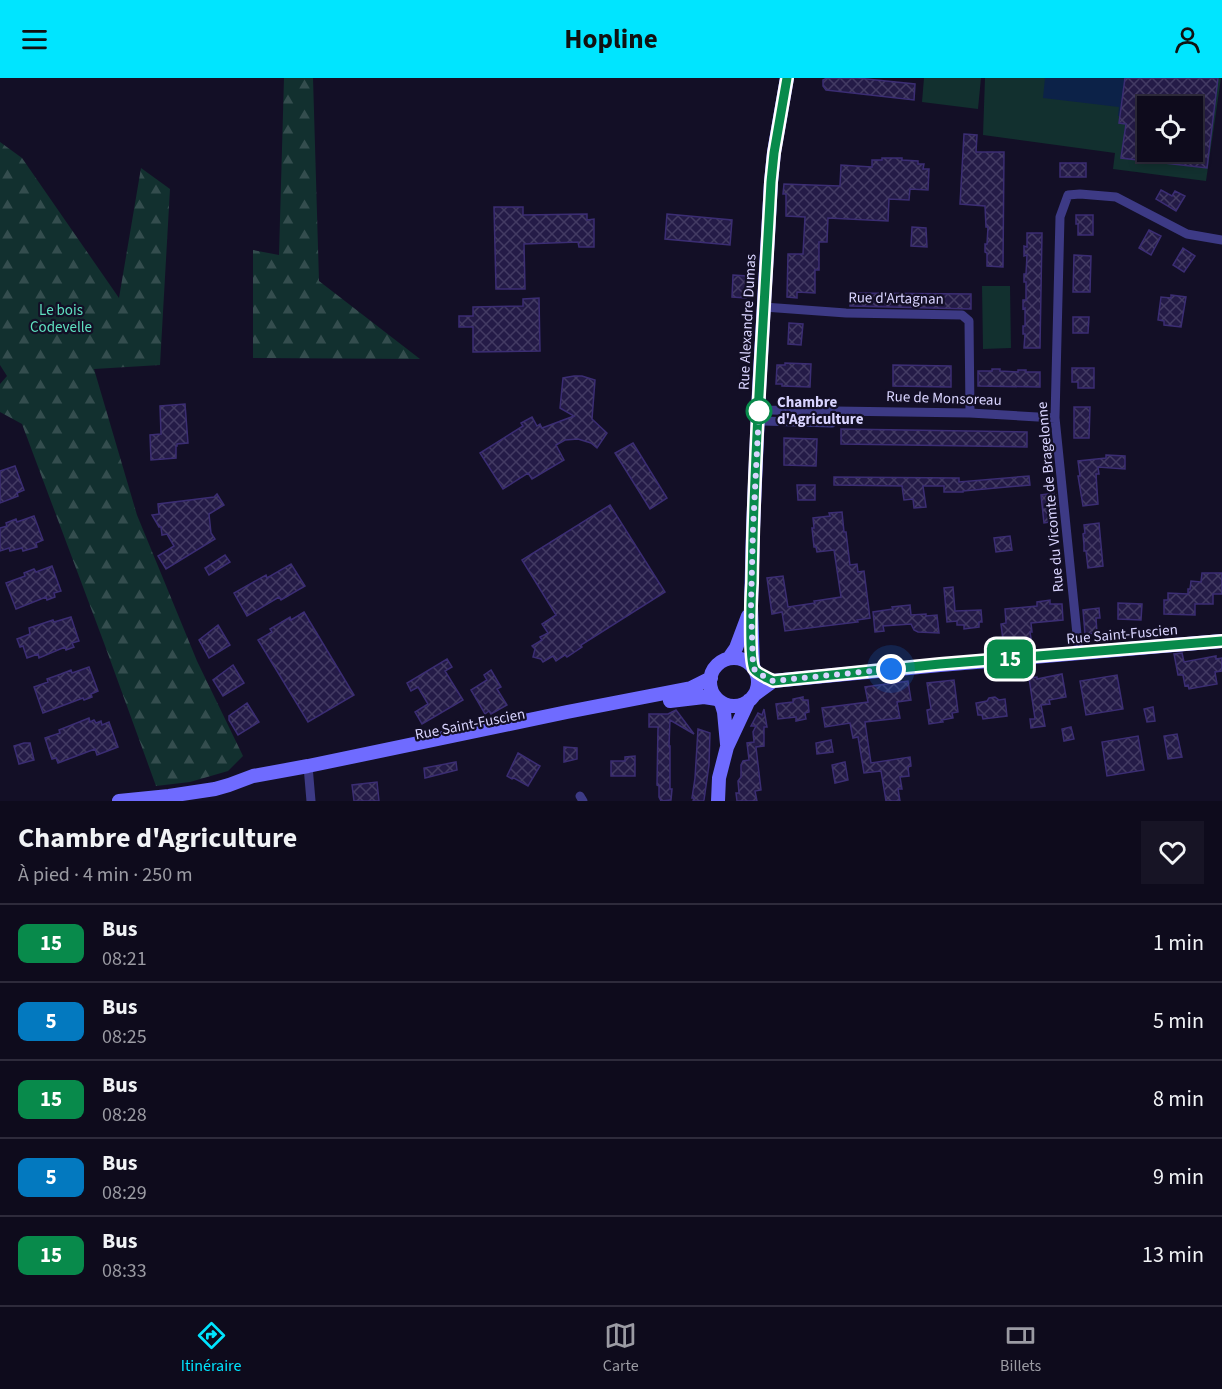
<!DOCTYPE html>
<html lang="fr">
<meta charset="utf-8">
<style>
body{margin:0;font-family:"Source Sans 3",sans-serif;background:#171425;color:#f1f3f6;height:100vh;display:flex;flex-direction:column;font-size:22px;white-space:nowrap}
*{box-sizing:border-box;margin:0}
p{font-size:20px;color:#9b9ba3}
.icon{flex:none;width:33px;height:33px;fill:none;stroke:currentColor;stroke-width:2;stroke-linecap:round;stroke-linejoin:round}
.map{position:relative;height:723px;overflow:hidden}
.details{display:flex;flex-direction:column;background:#0e0b1c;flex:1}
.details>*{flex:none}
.badge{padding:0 12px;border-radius:9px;font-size:21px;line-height:39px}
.buttons{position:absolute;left:1137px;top:18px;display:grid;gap:12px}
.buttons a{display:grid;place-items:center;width:66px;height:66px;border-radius:0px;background:#0e0b1c;box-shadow:0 3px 9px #0003,0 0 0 2px #2e2b3b;font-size:30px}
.you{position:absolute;width:30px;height:30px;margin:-15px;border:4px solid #fff;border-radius:50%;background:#1a73e8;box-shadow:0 0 0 9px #1a73e833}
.map>.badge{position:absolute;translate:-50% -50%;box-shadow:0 0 0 3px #fff}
.round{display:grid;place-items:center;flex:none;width:63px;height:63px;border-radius:0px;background:#171425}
.overview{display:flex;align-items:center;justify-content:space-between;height:102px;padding:0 18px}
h1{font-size:28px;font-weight:700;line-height:45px}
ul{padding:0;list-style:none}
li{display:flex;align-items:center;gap:18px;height:78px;padding:0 18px;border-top:2px solid #2e2b3b}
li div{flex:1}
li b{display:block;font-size:22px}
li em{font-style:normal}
li .badge{min-width:66px;font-weight:700;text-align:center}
header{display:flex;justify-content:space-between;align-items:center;height:78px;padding:0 18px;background:#00e5ff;color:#111;font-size:27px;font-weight:700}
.tab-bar{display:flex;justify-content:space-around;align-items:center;height:84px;border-top:2px solid #2e2b3b;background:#0e0b1c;font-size:16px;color:#9b9ba3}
.tab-bar a{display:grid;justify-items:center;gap:3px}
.tab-bar .active{color:#00e5ff}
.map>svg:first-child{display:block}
.forest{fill:url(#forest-firs)}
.park{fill:#12302f;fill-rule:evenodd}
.water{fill:#0c2248}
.building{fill:url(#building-cross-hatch);stroke:#3b2d73;stroke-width:1.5;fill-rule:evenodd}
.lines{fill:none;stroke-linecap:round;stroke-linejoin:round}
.street{stroke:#3d3a85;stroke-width:9}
.secondary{stroke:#6f6bff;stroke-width:14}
.line-casing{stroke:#fff;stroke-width:14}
.line{stroke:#088a4b;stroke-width:9}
.walk{stroke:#d9d4ff;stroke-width:6;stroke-dasharray:0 10.8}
.stop-dot{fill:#fff;stroke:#088a4b;stroke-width:3}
.labels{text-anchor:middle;stroke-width:4.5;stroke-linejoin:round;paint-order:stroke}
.street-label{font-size:15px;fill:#d9d4ff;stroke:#130f26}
.park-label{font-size:15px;fill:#5fe0c0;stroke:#130f26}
.stop-label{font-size:15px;font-weight:bold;fill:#d9d4ff;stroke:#130f26;text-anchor:start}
</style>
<header><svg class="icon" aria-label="menu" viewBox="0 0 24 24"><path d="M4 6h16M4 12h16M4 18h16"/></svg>Hopline<svg class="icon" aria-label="person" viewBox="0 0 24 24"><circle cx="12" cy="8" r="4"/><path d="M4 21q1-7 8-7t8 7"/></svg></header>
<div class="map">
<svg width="1222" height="723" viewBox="0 0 1222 723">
<defs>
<pattern id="forest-firs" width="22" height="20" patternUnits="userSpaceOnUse" patternTransform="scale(1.5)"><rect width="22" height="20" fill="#12302f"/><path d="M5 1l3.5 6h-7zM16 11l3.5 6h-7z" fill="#344d4e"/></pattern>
<pattern id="building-cross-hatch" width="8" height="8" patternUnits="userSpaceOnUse" patternTransform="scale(1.5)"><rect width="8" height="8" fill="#241b47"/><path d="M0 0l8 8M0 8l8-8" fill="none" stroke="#433b63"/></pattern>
</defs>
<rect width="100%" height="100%" fill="#130f26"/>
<!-- forest -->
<path class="forest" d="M 284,0 L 313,0 L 319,203 L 420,281 L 253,280 L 253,172 L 279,177 Z
M 0,64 L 22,80 L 119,220 L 141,90 L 170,111 L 160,287 L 94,291 L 137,437 L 197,583 L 243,678 L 228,693 L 190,704 L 156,708 L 104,565 L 22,346 L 0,334 L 0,306 L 7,298 L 0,287 Z"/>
<!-- park -->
<path class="park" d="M 924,0 L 981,0 L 978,31 L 922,24 Z
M 985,0 L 1221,0 L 1206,103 L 1113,91 L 1115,75 L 983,57 ZM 1148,28 L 1192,28 L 1192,74 L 1148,74 Z
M 982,208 L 1010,208 L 1011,270 L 983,271 Z"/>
<!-- water -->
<path class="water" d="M 1045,0 L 1126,0 L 1121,38 L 1118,38 L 1119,29 L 1043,20 Z"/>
<!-- building -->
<path class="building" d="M 827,0 L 857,0 L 915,6 L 914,22 L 826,12 L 823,8 L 823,2 Z
M 1125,0 L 1218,0 L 1207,90 L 1121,80 L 1126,46 L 1119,45 ZM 1148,28 L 1192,28 L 1192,74 L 1148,74 Z
M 964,56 L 977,57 L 976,74 L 1004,74 L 1003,189 L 987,188 L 987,175 L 985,174 L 985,166 L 987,166 L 988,149 L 986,149 L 985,128 L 960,126 Z
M 882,80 L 902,80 L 902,82 L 918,83 L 918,86 L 924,86 L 923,91 L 929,91 L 928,112 L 910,111 L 909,122 L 889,121 L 888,143 L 828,140 L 827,164 L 819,164 L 819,192 L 815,192 L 815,215 L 797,214 L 797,220 L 787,219 L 788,176 L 803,176 L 805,139 L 786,138 L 786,116 L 783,116 L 784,106 L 840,108 L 841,87 L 872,89 L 872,82 L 882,82 Z
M 1060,85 L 1086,85 L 1086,99 L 1060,99 Z
M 1161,112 L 1172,118 L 1175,113 L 1185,118 L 1176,133 L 1156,121 Z
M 494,129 L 523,129 L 523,137 L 587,136 L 587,142 L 594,141 L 594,169 L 579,169 L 578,164 L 524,166 L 525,211 L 496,211 Z
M 667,136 L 732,142 L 730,167 L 665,161 Z
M 1076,137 L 1093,137 L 1093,157 L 1078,157 L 1078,146 L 1076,146 Z
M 912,149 L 926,150 L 927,169 L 911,168 Z
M 1149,152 L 1161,158 L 1151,177 L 1139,170 Z
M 1027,155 L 1042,155 L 1040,270 L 1024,270 L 1025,256 L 1023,256 L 1023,248 L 1025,248 L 1025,230 L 1023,231 L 1023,222 L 1026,222 L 1026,204 L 1024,204 L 1024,196 L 1026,196 L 1027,177 L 1024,178 L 1024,168 L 1027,169 Z
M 1183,170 L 1195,178 L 1184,194 L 1173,187 Z
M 1074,177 L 1091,178 L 1090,214 L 1073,214 Z
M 733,197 L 747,198 L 746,220 L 732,219 Z
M 850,215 L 971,216 L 971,231 L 850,228 Z
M 1171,217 L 1186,219 L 1181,249 L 1164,247 L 1164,243 L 1158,242 L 1161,219 L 1171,220 Z
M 539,220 L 540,273 L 473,274 L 473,249 L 459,249 L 459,238 L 473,238 L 473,229 L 523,228 L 523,221 Z
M 1073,239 L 1089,239 L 1088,255 L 1073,255 Z
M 789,245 L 803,246 L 801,267 L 788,266 Z
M 785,285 L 811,286 L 810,309 L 782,308 L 782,306 L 776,306 L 777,287 L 785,287 Z
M 893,287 L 951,288 L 951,309 L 893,308 Z
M 1072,290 L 1094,290 L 1094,310 L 1078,310 L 1078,304 L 1072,304 Z
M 992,291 L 1000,291 L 1000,293 L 1018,294 L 1018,292 L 1026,292 L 1026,294 L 1040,294 L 1040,309 L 978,308 L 978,293 L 992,293 Z
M 574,298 L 582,298 L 595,302 L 592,341 L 607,355 L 597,370 L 591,365 L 578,361 L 565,362 L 556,367 L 564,382 L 532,401 L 528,395 L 503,411 L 480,375 L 523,348 L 521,345 L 532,339 L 537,348 L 540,346 L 542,350 L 574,338 L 560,330 L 563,300 Z
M 185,326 L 188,365 L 177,366 L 177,368 L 176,368 L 176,380 L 151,382 L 150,357 L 161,356 L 160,328 Z
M 1074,329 L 1090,329 L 1089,360 L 1074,360 Z
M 841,351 L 1027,354 L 1027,369 L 841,366 Z
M 784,360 L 817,361 L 816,388 L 784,387 Z
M 633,365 L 667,420 L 650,431 L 615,375 Z
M 1106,377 L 1125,378 L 1125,391 L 1098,389 L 1099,396 L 1096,396 L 1098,426 L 1083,428 L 1078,398 L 1080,398 L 1078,383 L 1106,380 Z
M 15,388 L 24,412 L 17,415 L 18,418 L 0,425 L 0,393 Z
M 1029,398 L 1030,407 L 963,413 L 963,414 L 944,414 L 944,408 L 923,408 L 926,429 L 914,430 L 913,421 L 904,422 L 902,408 L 834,407 L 834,399 L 959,400 L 959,404 Z
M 797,407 L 815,407 L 815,422 L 798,422 Z
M 1054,415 L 1054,417 L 1056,417 L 1057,430 L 1055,430 L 1057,443 L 1044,445 L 1041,417 Z
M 217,416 L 224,427 L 209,436 L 211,455 L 215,461 L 166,491 L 158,478 L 174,468 L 167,456 L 162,457 L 161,449 L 159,449 L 152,437 L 159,436 L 158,426 L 214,419 Z
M 610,427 L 665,514 L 581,567 L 582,569 L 567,579 L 565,577 L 556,583 L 553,578 L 543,584 L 541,581 L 533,579 L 535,571 L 532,568 L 542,562 L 540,559 L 548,555 L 542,546 L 556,537 L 522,482 Z
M 842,434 L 844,454 L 846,454 L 850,487 L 857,486 L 858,494 L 864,493 L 870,540 L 857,542 L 858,544 L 785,553 L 782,534 L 772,536 L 767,500 L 783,498 L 788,529 L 815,525 L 814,523 L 841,519 L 834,472 L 817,474 L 816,469 L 814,469 L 812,450 L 814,450 L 813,440 L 830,438 L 829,435 Z
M 34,438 L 43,462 L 36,465 L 37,469 L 23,473 L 22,470 L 10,473 L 9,470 L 0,473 L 0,450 L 7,448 L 6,445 L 16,441 L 17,444 Z
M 1099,445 L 1103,488 L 1088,490 L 1086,473 L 1084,473 L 1084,467 L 1083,456 L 1085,455 L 1084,447 Z
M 1010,458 L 1012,472 L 996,474 L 994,460 Z
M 225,477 L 230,484 L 209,497 L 205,490 Z
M 291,486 L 305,508 L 281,522 L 279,519 L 247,538 L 234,515 L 266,497 L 267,500 Z
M 52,488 L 61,513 L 54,515 L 55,519 L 47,522 L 46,519 L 16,531 L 6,505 L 25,498 L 24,495 L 34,491 L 36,494 Z
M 1202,495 L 1222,495 L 1222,516 L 1213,516 L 1213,526 L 1195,526 L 1195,537 L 1164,536 L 1164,522 L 1168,522 L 1168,515 L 1188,516 L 1188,511 L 1190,511 L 1191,503 L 1201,504 Z
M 953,509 L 955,533 L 981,532 L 982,544 L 979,544 L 979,549 L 964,551 L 964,547 L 957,547 L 957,543 L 947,544 L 944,510 Z
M 1050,522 L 1050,526 L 1062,526 L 1063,542 L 1031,545 L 1032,554 L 1030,554 L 1031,560 L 1003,562 L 1001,546 L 1006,545 L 1005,531 L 1037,528 L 1037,524 Z
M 1118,525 L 1142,526 L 1141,542 L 1118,541 Z
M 910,527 L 911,537 L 926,536 L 926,538 L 937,537 L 939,555 L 918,554 L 914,552 L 911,546 L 883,548 L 884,553 L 875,554 L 873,534 L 893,531 L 892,529 Z
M 1099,530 L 1100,540 L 1096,540 L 1097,555 L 1085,556 L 1083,532 Z
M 304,534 L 354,617 L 308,644 L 258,562 L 272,554 L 270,551 L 290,539 L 291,542 Z
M 71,539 L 79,563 L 72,565 L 74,569 L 66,572 L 65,569 L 39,580 L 38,576 L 27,580 L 23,568 L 20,569 L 17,561 L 30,556 L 29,550 L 53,542 L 54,544 Z
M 218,547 L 230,567 L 209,580 L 199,562 Z
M 1182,575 L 1184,584 L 1216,578 L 1216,581 L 1222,580 L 1222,593 L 1215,594 L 1217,606 L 1189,611 L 1188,607 L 1185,608 L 1183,597 L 1178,597 L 1174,576 Z
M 447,581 L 452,589 L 445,593 L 463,622 L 422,646 L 415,634 L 428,626 L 418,609 L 411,613 L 407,605 Z
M 233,587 L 244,605 L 223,618 L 213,602 Z
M 89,589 L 98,613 L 91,616 L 92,619 L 84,622 L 83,620 L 43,635 L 34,609 L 48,604 L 47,601 L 61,596 L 71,592 L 72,595 Z
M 491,592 L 501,609 L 497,611 L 507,627 L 491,636 L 489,633 L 485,636 L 471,612 L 487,602 L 484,597 Z
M 1062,596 L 1066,619 L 1049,622 L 1050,626 L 1041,627 L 1045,648 L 1031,650 L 1030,641 L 1035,641 L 1029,600 L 1037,599 L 1037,601 Z
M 1117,597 L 1123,631 L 1086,637 L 1080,603 Z
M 954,602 L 958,634 L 952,635 L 953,640 L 942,642 L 943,644 L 929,646 L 927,632 L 931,631 L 927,605 Z
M 908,603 L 911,622 L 897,624 L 900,640 L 865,644 L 871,685 L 910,679 L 911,688 L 908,689 L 909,698 L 900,699 L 902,711 L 898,711 L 900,723 L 886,723 L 881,693 L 864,695 L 858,659 L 853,660 L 850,645 L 825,649 L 822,630 L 868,624 L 865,609 Z
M 803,619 L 803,622 L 808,622 L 809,634 L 805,635 L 806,641 L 796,643 L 796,639 L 778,641 L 776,626 L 793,624 L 793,621 Z
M 995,619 L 999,622 L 1005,621 L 1007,638 L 983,641 L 982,637 L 978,637 L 976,625 L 987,623 L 989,620 Z
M 247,625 L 259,644 L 238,657 L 229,642 L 229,638 Z
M 1153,629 L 1155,643 L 1147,644 L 1144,631 Z
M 764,631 L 767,649 L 764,649 L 764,668 L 756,669 L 761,712 L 755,713 L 757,723 L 737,723 L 736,715 L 739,715 L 738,703 L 741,699 L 741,687 L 743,683 L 749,682 L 747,665 L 754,664 L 753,654 L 756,648 L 751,648 L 758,635 L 762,637 Z
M 676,632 L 694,656 L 670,642 L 669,668 L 670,668 L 670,711 L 672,711 L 671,722 L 661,723 L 659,719 L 659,708 L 657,707 L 658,649 L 649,649 L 649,636 L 668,636 Z
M 89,640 L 90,644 L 94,642 L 96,645 L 101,643 L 102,647 L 109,644 L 118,669 L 97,677 L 95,671 L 58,685 L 56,680 L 52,681 L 45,660 L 60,655 L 59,652 Z
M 1071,649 L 1074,661 L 1064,663 L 1062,651 Z
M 698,651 L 710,655 L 709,687 L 704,722 L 703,723 L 693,723 L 694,720 L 692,720 L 695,700 Z
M 1177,656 L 1182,679 L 1168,681 L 1164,658 Z
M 1138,658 L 1144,692 L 1107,698 L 1102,664 Z
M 831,662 L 833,674 L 817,676 L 816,665 Z
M 24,665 L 30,665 L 34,682 L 19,686 L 14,668 Z
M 564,669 L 577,670 L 577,681 L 564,684 Z
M 518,675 L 540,688 L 528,708 L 514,700 L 512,701 L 507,698 Z
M 635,678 L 635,698 L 611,698 L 611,683 L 625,683 L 625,679 Z
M 456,684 L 457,692 L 425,700 L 424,690 Z
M 845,684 L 848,702 L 835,705 L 832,687 Z
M 377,704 L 379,723 L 354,723 L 352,707 Z"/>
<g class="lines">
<!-- street -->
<path class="street" d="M 764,229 L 846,235 L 962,237 L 969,243 L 970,335
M 759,330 L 768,332 L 970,335 L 1055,340
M 758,343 L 832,345 L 832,333
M 1079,576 L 1055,340 L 1060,139 L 1068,117 L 1080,116 L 1116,119 L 1187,156 L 1222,162
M 308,688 L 311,723
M 580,718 L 583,723"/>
<!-- secondary -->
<path class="secondary" d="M 729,580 L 736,570 L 748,538
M710 604a24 24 0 1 1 48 0a24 24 0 1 1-48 0Z
M 753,589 L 751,528 L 753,451 L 759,312 L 771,104 L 774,74 L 787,0
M 754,617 L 773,603 L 940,587 L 1222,563
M 670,623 L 704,619 L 717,621
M 721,624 L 724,634 L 727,666
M 119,723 L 169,718 L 215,711 L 229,707 L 253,698 L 308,688 L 567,634 L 691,610 L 711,600
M 718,723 L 719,700 L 727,669 L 749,622"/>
</g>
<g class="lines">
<!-- line casing -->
<g class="line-casing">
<path id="line" d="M 787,0 L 774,75 L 771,104 C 764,238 754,371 752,505 C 751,519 749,581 754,591 C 757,596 768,600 773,603 L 940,586 L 1222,563"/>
</g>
<!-- line -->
<use href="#line" class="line"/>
<!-- walk -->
<path class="walk" d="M 759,333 L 753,451 L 751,528 L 753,589 L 756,594 L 773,603 L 891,591"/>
</g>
<!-- markers -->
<circle class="stop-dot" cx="759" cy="333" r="12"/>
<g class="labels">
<!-- street labels -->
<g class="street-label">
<text transform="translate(896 220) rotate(1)" y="5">Rue d'Artagnan</text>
<text transform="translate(747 244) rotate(-87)" y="5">Rue Alexandre Dumas</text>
<text transform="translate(944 320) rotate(2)" y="5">Rue de Monsoreau</text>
<text transform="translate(1050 419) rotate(-95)" y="5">Rue du Vicomte de Bragelonne</text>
<text transform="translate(1122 556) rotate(-5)" y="5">Rue Saint-Fuscien</text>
<text transform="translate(470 646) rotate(-11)" y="5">Rue Saint-Fuscien</text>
</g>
<!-- park labels -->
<g class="park-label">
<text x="61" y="237">Le bois<tspan x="61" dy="17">Codevelle</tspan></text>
</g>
<!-- stop labels -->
<g class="stop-label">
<text x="777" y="329">Chambre<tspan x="777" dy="17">d'Agriculture</tspan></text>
</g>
</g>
</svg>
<div class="buttons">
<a><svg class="icon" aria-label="locate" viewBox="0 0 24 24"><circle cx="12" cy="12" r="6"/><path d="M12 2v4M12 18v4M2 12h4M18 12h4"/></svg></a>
</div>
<div class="you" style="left:891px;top:591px"></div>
<b class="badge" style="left:1010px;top:581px;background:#088a4b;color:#fff">15</b>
</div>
<section class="details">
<div class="overview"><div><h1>Chambre d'Agriculture</h1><p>À pied · 4 min · 250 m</p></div><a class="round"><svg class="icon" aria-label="heart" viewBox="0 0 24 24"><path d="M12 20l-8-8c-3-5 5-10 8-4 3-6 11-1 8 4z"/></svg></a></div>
<ul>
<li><span class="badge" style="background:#088a4b;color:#fff">15</span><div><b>Bus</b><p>08:21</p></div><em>1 min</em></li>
<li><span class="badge" style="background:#0379bf;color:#fff">5</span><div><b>Bus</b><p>08:25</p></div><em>5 min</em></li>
<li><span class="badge" style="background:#088a4b;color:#fff">15</span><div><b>Bus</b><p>08:28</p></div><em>8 min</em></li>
<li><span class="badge" style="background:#0379bf;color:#fff">5</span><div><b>Bus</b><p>08:29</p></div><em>9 min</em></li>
<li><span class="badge" style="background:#088a4b;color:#fff">15</span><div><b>Bus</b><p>08:33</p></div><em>13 min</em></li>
</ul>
</section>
<nav class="tab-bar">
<a class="active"><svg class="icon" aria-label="directions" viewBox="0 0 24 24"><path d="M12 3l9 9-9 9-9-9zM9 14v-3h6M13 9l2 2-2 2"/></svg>Itinéraire</a>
<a><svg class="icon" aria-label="map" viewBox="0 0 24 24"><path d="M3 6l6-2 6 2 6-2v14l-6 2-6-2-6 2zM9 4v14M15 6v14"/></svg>Carte</a>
<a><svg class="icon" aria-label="tickets" viewBox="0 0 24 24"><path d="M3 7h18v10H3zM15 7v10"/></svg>Billets</a>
</nav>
